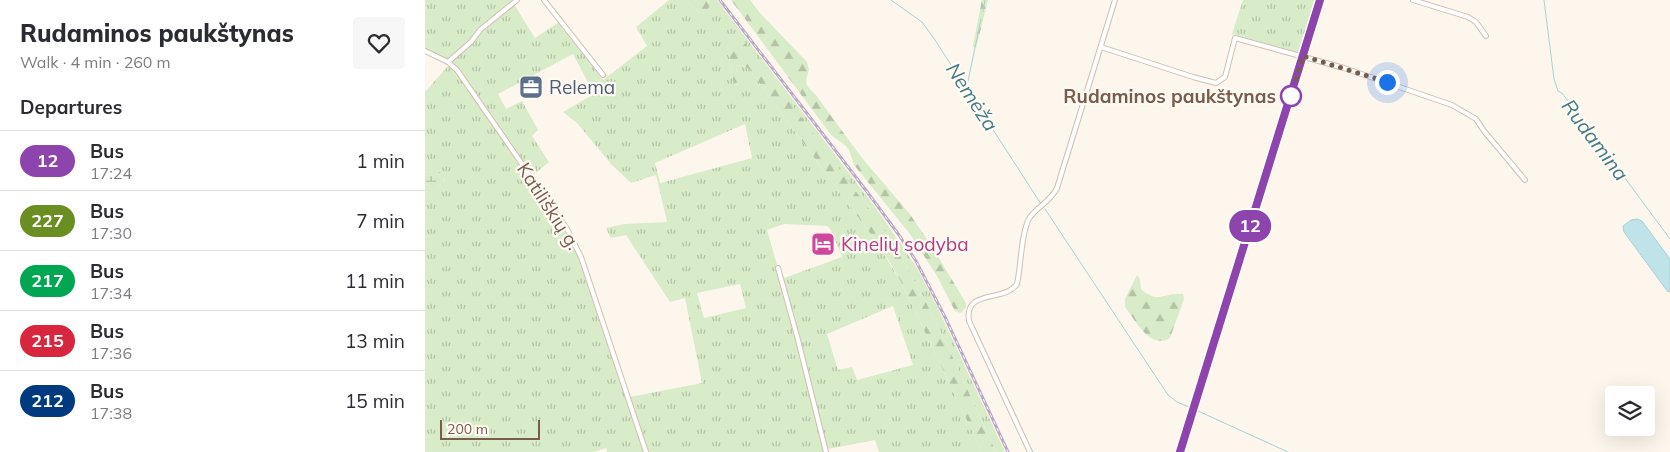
<!DOCTYPE html>
<meta charset="utf-8">
<style>
body{margin:0;font-family:Mulish,sans-serif;background:#f7f7f7;color:#2b2b33;height:100vh;display:flex;flex-direction:column;font-size:19px;white-space:nowrap}
*{box-sizing:border-box;margin:0}
p{font-size:16px;color:#7c7c81}
.icon{flex:none;width:28px;height:28px;fill:none;stroke:currentColor;stroke-width:2;stroke-linecap:round;stroke-linejoin:round}
.map{position:relative;flex:1;overflow:hidden}
.details{display:flex;flex-direction:column;background:#fff;width:425px}
.details>*{flex:none}
.badge{padding:0 10px;border-radius:16px;font-size:18px;line-height:32px}
.controls{position:absolute;left:1180px;top:386px;display:grid;gap:10px}
.controls a{display:grid;place-items:center;width:50px;height:50px;border-radius:5px;background:#fff;box-shadow:0 5px 20px #0002;font-size:25px}
.scale{position:absolute;left:15px;bottom:12px;width:100px;box-sizing:border-box;padding-left:5px;border:2px solid #7a5c4d;border-top:0;font-size:14px;line-height:18px;white-space:nowrap;color:#7a5c4d;-webkit-text-stroke:4px #fffaf3;paint-order:stroke}
.you{position:absolute;width:25px;height:25px;margin:-12px;border:4px solid #fff;border-radius:50%;background:#1a73e8;box-shadow:0 0 0 8px #1a73e833}
.map>.badge{position:absolute;translate:-50% -50%;box-shadow:0 0 0 2px #fff}
h2{padding:0 20px;font-size:19px;line-height:45px}
.round{display:grid;place-items:center;flex:none;width:52px;height:52px;border-radius:5px;background:#f7f7f7}
.head{display:flex;align-items:center;justify-content:space-between;height:85px;padding:0 20px}
h1{font-size:24px;font-weight:800;line-height:38px}
ul{padding:0;list-style:none}
li{display:flex;align-items:center;gap:15px;height:60px;padding:0 20px;border-top:1px solid #e1e1e2}
li div{flex:1}
li b{display:block;font-size:19px}
li em{font-style:normal}
li .badge{min-width:55px;font-weight:700;text-align:center}
main{display:flex;flex:1;min-height:0}
.map>svg:first-child{display:block}
.grass{fill:url(#grass-tufts);fill-rule:evenodd}
.forest{fill:url(#forest-firs)}
.wetland{fill:url(#wetland-marsh)}
.water{fill:#bfe3e8;stroke:#a5d3da}
.lines{fill:none;stroke-linecap:round;stroke-linejoin:round}
.stream{stroke:#a5d3da;stroke-width:1}
.minor-casing{stroke:#d1beb0;stroke-width:6}
.primary-casing{stroke:#dad1cd;stroke-width:8}
.minor{stroke:#fff;stroke-width:4}
.primary{stroke:#fbd9a5;stroke-width:5.5}
.rail-casing{stroke:#b9a8c9;stroke-width:3}
.rail{stroke:#fffaf3;stroke-width:1;stroke-dasharray:4;stroke-linecap:butt}
.line-casing{stroke:#fff;stroke-width:11}
.line{stroke:#8e44ad;stroke-width:8}
.walk{stroke:#7a5c4d;stroke-width:5;stroke-dasharray:0 9}
.stop-dot{fill:#fff;stroke:#8e44ad;stroke-width:2.5}
.labels{text-anchor:middle;stroke-width:4.5;stroke-linejoin:round;paint-order:stroke}
.service-label{font-size:19px;fill:#4e5e75;stroke:#fffaf3;text-anchor:start}
.stop-label{font-size:19px;font-weight:bold;fill:#7a5c4d;stroke:#fffaf3;text-anchor:end}
.street-label{font-size:19px;fill:#7a5c4d;stroke:#fffaf3}
.hotel-label{font-size:19px;fill:#b23c85;stroke:#fffaf3;text-anchor:start}
.water-label{font-size:20px;font-style:italic;fill:#437c86;stroke:#fffaf3}
</style>
<main>
<section class="details">
<div class="head"><div><h1>Rudaminos paukštynas</h1><p>Walk · 4 min · 260 m</p></div><a class="round"><svg class="icon" aria-label="heart" viewBox="0 0 24 24"><path d="M12 20l-8-8c-3-5 5-10 8-4 3-6 11-1 8 4z"/></svg></a></div>
<h2>Departures</h2>
<ul>
<li><span class="badge" style="background:#8e44ad;color:#fff">12</span><div><b>Bus</b><p>17:24</p></div><em>1 min</em></li>
<li><span class="badge" style="background:#6b8e23;color:#fff">227</span><div><b>Bus</b><p>17:30</p></div><em>7 min</em></li>
<li><span class="badge" style="background:#00a651;color:#fff">217</span><div><b>Bus</b><p>17:34</p></div><em>11 min</em></li>
<li><span class="badge" style="background:#d7263d;color:#fff">215</span><div><b>Bus</b><p>17:36</p></div><em>13 min</em></li>
<li><span class="badge" style="background:#003b80;color:#fff">212</span><div><b>Bus</b><p>17:38</p></div><em>15 min</em></li>
</ul>
</section>
<div class="map">
<svg width="1245" height="452" viewBox="0 0 1245 452">
<defs>
<pattern id="grass-tufts" width="24" height="20" patternUnits="userSpaceOnUse" patternTransform="scale(1.25)"><rect width="24" height="20" fill="#d8ecc9"/><path d="M3 7l-1-3M5 7V3M7 7l1-3M15 17l-1-3M17 17v-4M19 17l1-3" fill="none" stroke="#b4c2a5"/></pattern>
<pattern id="forest-firs" width="22" height="20" patternUnits="userSpaceOnUse" patternTransform="scale(1.25)"><rect width="22" height="20" fill="#d8ecc9"/><path d="M5 1l3.5 6h-7zM16 11l3.5 6h-7z" fill="#b4c2a5"/></pattern>
<pattern id="wetland-marsh" width="20" height="14" patternUnits="userSpaceOnUse" patternTransform="scale(1.25)"><rect width="20" height="14" fill="#d8ecc9"/><path d="M1 5h8M5 5V1M11 12h8M15 12V8" fill="none" stroke="#b4c2a5"/></pattern>
</defs>
<rect width="100%" height="100%" fill="#fdf6ec"/>
<!-- grass -->
<path class="grass" d="M 0,0 L 88,0 L 87,1 L 110,38 L 134,22 L 178,80 L 222,46 L 211,27 L 244,0 L 260,0 L 275,13 L 285,3 L 283,0 L 292,0 L 453,211 L 492,268 L 512,306 L 580,452 L 571,452 C 535,375 503,295 455,224 L 305,41 L 302,46 L 308,81 L 313,81 L 311,67 L 317,65 L 324,69 L 453,244 L 477,284 L 557,452 L 454,452 L 450,440 L 403,449 L 404,452 L 224,452 L 205,397 L 277,383 L 260,298 L 245,302 L 201,235 L 186,238 L 181,228 L 199,224 L 242,222 L 231,175 L 206,183 L 186,164 L 152,123 L 138,112 L 169,94 L 148,54 L 73,94 L 81,109 L 97,101 L 113,130 L 107,136 L 124,162 L 107,176 L 33,69 L 0,50 ZM 320,124 L 327,158 L 235,183 L 230,163 ZM 359,224 L 402,226 L 406,230 L 417,257 L 356,279 L 342,230 ZM 315,284 L 321,308 L 279,318 L 272,293 ZM 468,306 L 488,365 L 432,380 L 427,367 L 413,370 L 402,334 Z
M 818,0 L 892,0 L 876,51 L 871,52 L 807,34 Z
M 24,65 L 30,71 L 129,213 L 151,251 L 219,452 L 182,452 L 181,448 L 169,452 L 0,452 L 0,184 L 8,186 L 15,186 L 20,180 L 20,177 L 8,171 L 0,173 L 0,92 Z"/>
<!-- forest -->
<path class="forest" d="M 260,0 L 283,0 L 285,6 L 278,14 L 275,13 Z
M 306,0 L 325,0 L 335,13 L 382,62 L 384,70 C 380,83 379,84 390,94 L 437,158 L 484,213 L 506,245 L 541,303 L 541,307 L 536,313 L 530,311 L 512,276 L 485,234 L 429,165 L 424,150 L 421,146 L 406,135 Z
M 557,0 L 563,0 L 551,48 L 548,47 L 548,45 Z
M 310,39 L 314,39 L 324,47 L 455,224 C 503,295 535,375 571,452 L 557,452 L 477,284 L 466,264 L 453,244 L 324,69 L 317,65 L 311,67 L 313,81 L 311,83 L 308,81 L 302,46 L 304,42 Z
M 712,275 L 715,279 L 716,289 C 735,305 738,292 758,294 L 759,299 L 745,338 C 725,350 711,321 700,307 L 700,299 Z"/>
<!-- wetland -->
<path class="wetland" d="M 8,171 L 13,171 L 20,177 L 19,182 C 13,189 7,186 0,184 L 0,173 Z"/>
<!-- water -->
<path class="water" d="M 1212,219 L 1217,221 L 1245,259 L 1245,291 L 1243,292 L 1199,232 L 1198,226 L 1206,220 Z"/>
<g class="lines">
<!-- stream -->
<path class="stream" d="M 466,0 L 497,22 L 510,40 L 616,204
M 1119,0 L 1129,79 L 1133,91 L 1137,93 L 1245,239
M 558,11 L 560,0
M 542,86 L 556,19
M 620,209 L 743,395 L 752,402 L 764,407
M 773,411 L 863,452"/>
<!-- minor casing -->
<g class="minor-casing">
<path id="minor" d="M 119,0 L 178,75
M 988,0 L 1043,17 L 1051,22 L 1061,36
M 676,47 L 768,77 L 791,83 L 800,77 L 810,38 L 919,68 L 1027,105 L 1051,119 L 1059,131 L 1100,180
M 0,51 L 23,62 L 32,70 L 142,229 L 156,257 L 221,452
M 23,62 L 46,42 L 55,30 L 92,0
M 353,268 L 372,336 L 401,452
M 605,452 L 544,321 C 539,288 579,303 592,284 C 596,267 596,231 605,217 C 613,206 626,201 632,188 L 690,0"/>
</g>
<!-- primary casing -->
<g class="primary-casing">
<path id="primary" d="M 755,452 L 895,0"/>
</g>
<!-- minor -->
<use href="#minor" class="minor"/>
<!-- primary -->
<use href="#primary" class="primary"/>
<!-- rail casing -->
<g class="rail-casing">
<path id="rail" d="M 295,0 L 443,193 L 474,235 L 491,261 L 520,317 L 583,452"/>
</g>
<!-- rail -->
<use href="#rail" class="rail"/>
</g>
<g class="lines">
<!-- line casing -->
<g class="line-casing">
<path id="line" d="M 755,452 L 895,0"/>
</g>
<!-- line -->
<use href="#line" class="line"/>
<!-- walk -->
<path class="walk" d="M 866,96 L 878,56 L 962,82"/>
</g>
<!-- icons -->
<defs>
<g id="office-square" transform="scale(1.25)"><rect x="-9" y="-9" width="18" height="18" rx="4" fill="#5c6f8a" stroke="#fffaf3"/><path d="M-6-3h4V-5.5h4V-3h4V5H-6ZM-1-4.5V-3h2v-1.5ZM-6 0V1H6V0Z" fill="#fff"/></g>
<g id="hotel-square" transform="scale(1.25)"><rect x="-9" y="-9" width="18" height="18" rx="4" fill="#d1479c" stroke="#fffaf3"/><path d="M-6-4.5h1.5V1H6V5H4.5V3h-9V5H-6ZM-4 0a1.8 1.8 0 1 1 3.6 0ZM.5 0V-2.5h3Q6-2.5 6 0Z" fill="#fff"/></g>
</defs>
<g fill-rule="evenodd">
<use href="#office-square" x="106" y="87"/>
<use href="#hotel-square" x="398" y="244"/>
</g>
<!-- markers -->
<circle class="stop-dot" cx="866" cy="96" r="10"/>
<g class="labels">
<!-- service labels -->
<g class="service-label">
<text x="124" y="94">Relema</text>
</g>
<!-- stop labels -->
<g class="stop-label">
<text x="851" y="103">Rudaminos paukštynas</text>
</g>
<!-- street labels -->
<g class="street-label">
<text transform="translate(124 206) rotate(57)" y="7">Katiliškių g.</text>
</g>
<!-- hotel labels -->
<g class="hotel-label">
<text x="416" y="251">Kinelių sodyba</text>
</g>
<!-- water labels -->
<g class="water-label">
<text transform="translate(547 97) rotate(57)" y="7">Nemėža</text>
<text transform="translate(1170 140) rotate(53)" y="7">Rudamina</text>
</g>
</g>
</svg>
<div class="controls">
<a><svg class="icon" aria-label="layers" viewBox="0 0 24 24"><path d="M12 4l9 5-9 5-9-5zM3 14l9 5 9-5"/></svg></a>
</div>
<div class="scale">200 m</div>
<div class="you" style="left:962px;top:82px"></div>
<b class="badge" style="left:825px;top:226px;background:#8e44ad;color:#fff">12</b>
</div>
</main>
